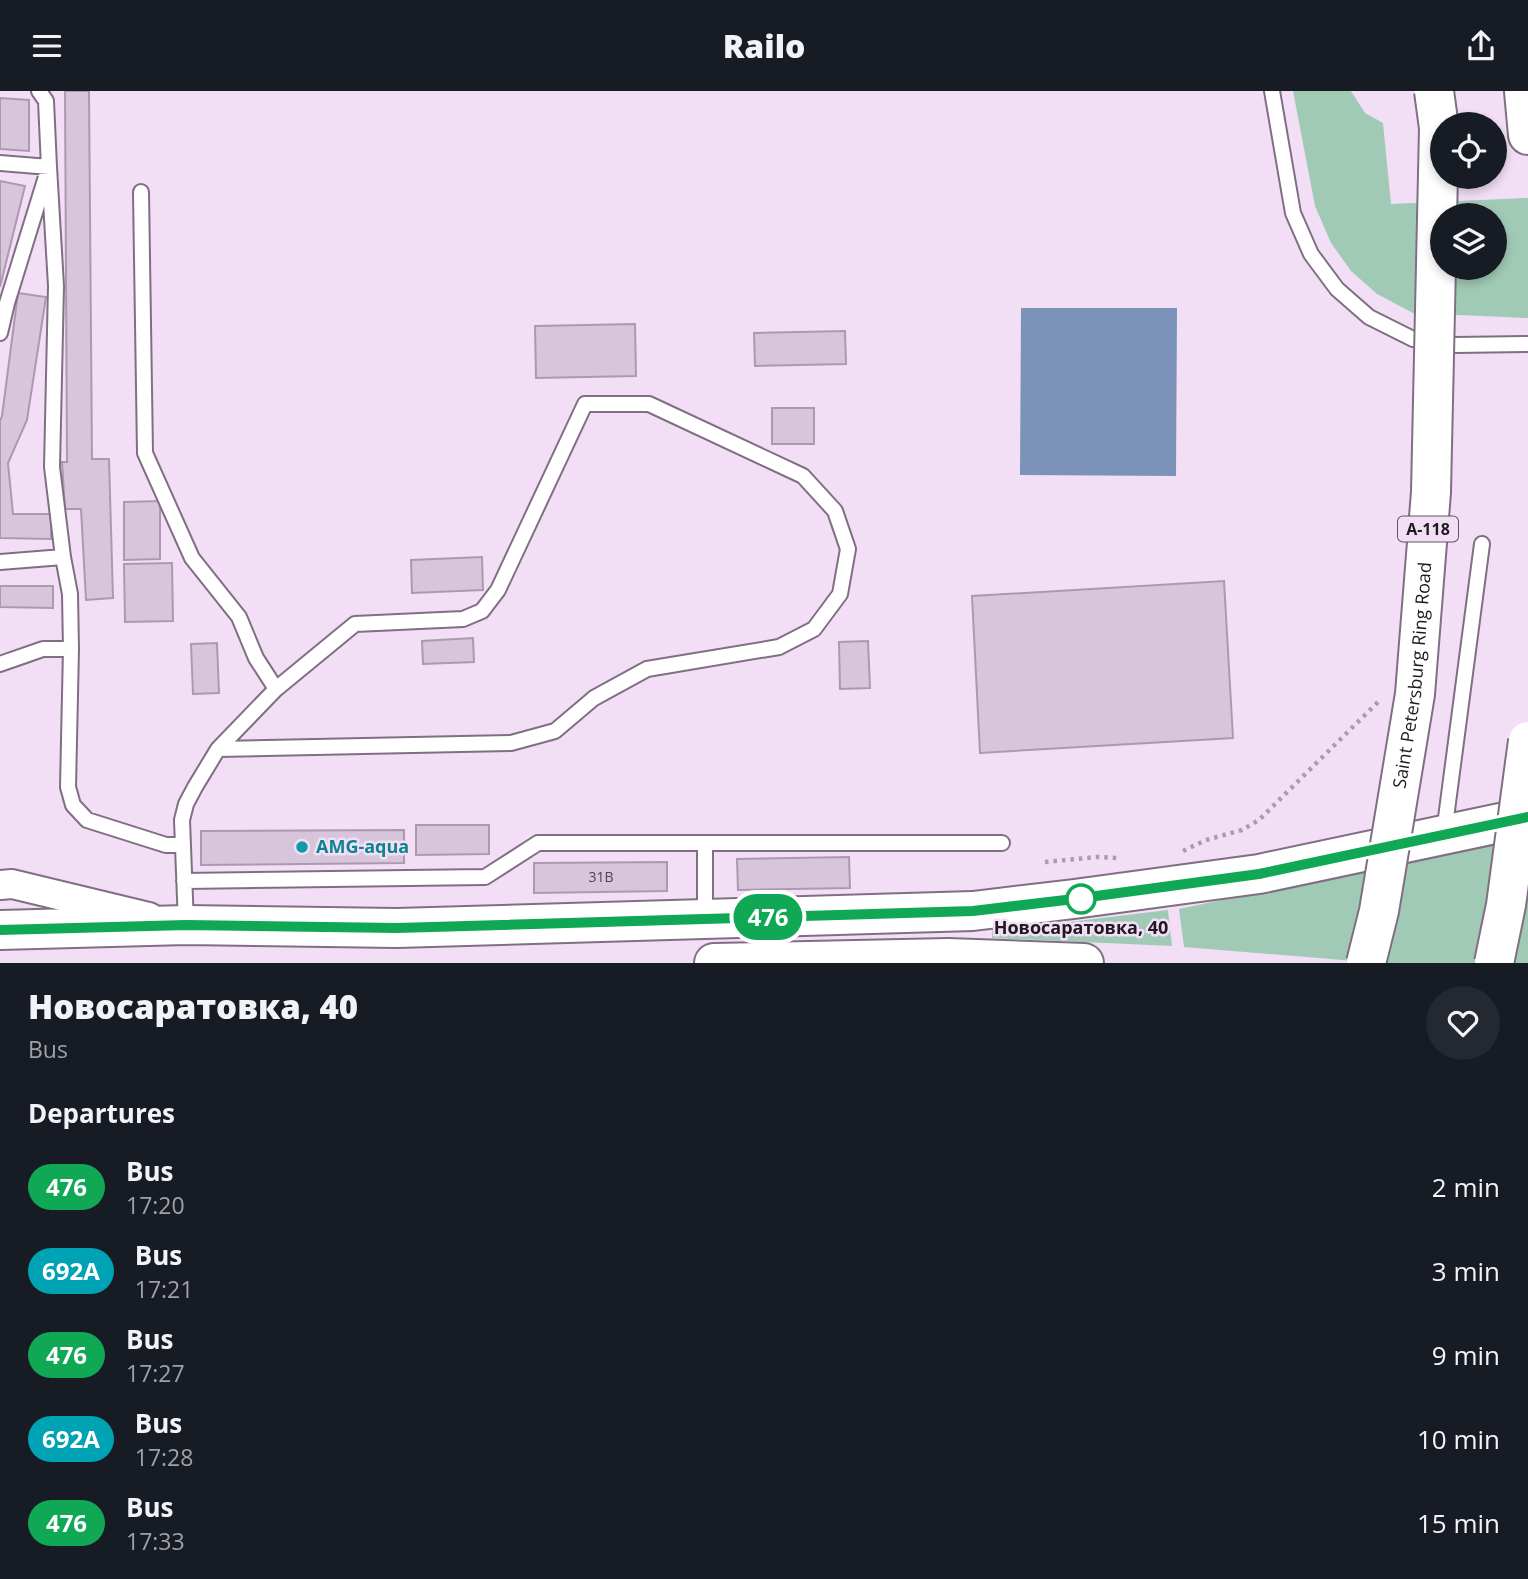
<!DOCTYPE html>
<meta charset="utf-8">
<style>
body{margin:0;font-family:"Open Sans",sans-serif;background:#242831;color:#f1f3f6;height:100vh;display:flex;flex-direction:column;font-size:26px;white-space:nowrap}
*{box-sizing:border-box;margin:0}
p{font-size:23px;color:#9ea1a6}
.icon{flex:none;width:38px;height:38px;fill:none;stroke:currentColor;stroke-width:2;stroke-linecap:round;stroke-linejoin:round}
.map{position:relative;height:872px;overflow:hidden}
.details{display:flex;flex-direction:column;background:#171b24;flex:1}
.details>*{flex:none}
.badge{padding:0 14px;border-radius:23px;font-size:24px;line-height:46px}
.buttons{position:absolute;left:1430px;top:21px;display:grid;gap:14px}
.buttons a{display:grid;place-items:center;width:77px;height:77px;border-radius:50%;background:#171b24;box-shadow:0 4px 10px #0003;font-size:35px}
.map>.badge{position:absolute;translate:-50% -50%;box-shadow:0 0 0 4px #fff}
h2{padding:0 28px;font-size:26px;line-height:63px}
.round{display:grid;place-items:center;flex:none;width:74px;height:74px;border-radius:37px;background:#242831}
.headline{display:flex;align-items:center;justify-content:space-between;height:119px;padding:0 28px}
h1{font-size:33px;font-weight:800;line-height:52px}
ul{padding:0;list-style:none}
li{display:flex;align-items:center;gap:21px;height:84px;padding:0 28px}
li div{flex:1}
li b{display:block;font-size:26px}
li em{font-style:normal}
li .badge{min-width:77px;font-weight:700;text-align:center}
header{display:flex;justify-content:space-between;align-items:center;height:91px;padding:0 28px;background:#171b24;font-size:32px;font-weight:800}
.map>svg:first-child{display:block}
.green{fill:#a1cab6;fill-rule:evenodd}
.water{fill:#7b93b8}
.building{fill:#d7c5db;stroke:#ab9aaf;stroke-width:2}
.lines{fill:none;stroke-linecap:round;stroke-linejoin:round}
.lane-casing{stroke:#806f83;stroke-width:18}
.street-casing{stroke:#806f83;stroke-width:32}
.primary-casing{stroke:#806f83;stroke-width:42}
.highway-casing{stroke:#806f83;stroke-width:42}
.path{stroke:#ab9cad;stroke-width:4.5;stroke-dasharray:3.5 5;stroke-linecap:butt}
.lane{stroke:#fff;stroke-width:14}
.street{stroke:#fff;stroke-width:28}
.primary{stroke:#fff;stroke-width:38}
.highway{stroke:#fff;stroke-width:38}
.highway-bridge-casing{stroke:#806f83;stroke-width:42;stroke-linecap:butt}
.highway-bridge{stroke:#fff;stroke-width:38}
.line-casing{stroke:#fff;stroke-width:16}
.line{stroke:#10a855;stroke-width:10}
.culture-dot{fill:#0f9aa8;stroke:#f2dff5;stroke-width:2.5}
.stop-dot{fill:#fff;stroke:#10a855;stroke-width:3.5}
.labels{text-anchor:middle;stroke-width:5;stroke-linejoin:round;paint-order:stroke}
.number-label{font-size:14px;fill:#4e4450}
.shield{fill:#f2dff5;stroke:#5f5461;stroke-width:2}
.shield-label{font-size:16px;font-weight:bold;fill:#201921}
.street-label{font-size:18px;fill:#201921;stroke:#f2dff5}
.culture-label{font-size:18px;font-weight:bold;fill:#0d838f;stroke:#f2dff5;text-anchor:start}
.stop-label{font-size:18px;font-weight:bold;fill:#201921;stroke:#f2dff5}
</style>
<header><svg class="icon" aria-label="menu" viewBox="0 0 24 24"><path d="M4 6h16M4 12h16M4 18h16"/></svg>Railo<svg class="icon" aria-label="share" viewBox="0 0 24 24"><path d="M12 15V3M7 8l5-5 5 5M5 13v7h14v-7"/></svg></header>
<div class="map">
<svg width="1528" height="872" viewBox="0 0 1528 872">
<rect width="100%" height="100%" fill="#f2dff5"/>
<!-- green -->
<path class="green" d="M 1293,0 L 1351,0 L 1365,22 L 1383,32 L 1391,113 L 1528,107 L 1528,227 L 1413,222 L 1377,203 L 1351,180 L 1331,152 L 1315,115 ZM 1442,124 L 1494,124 L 1494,177 L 1442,177 Z
M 1528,745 L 1528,872 L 1378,872 L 1184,856 L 1179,818 Z
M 1168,819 L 1172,855 L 992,847 L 992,837 L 1052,833 Z"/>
<!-- water -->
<path class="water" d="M 1021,217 L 1177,217 L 1176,385 L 1020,384 Z"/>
<!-- building -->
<path class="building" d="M 65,0 L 89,0 L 92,368 L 109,368 L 113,507 L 86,509 L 81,418 L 65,418 L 62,371 L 67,371 Z
M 0,7 L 29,9 L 29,60 L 0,58 Z
M 0,90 L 25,95 L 0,196 Z
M 18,202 L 46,206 L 27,329 L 8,372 L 13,423 L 51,423 L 51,448 L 0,447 L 0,330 L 2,325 Z
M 635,233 L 636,285 L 536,287 L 535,235 Z
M 845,240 L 846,273 L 755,275 L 754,242 Z
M 772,317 L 814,317 L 814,353 L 772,353 Z
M 160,410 L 160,468 L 124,469 L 124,411 Z
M 482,466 L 483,499 L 412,502 L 411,469 Z
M 172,472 L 173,530 L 125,531 L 124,473 Z
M 1224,490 L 1233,647 L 980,662 L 972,505 Z
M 0,495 L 53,495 L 53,517 L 0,516 Z
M 473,547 L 474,571 L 423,573 L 422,550 Z
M 868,550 L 870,597 L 840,598 L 839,551 Z
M 217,552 L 219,602 L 193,603 L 191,553 Z
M 416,734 L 489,734 L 489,763 L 416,764 Z
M 404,739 L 404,772 L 201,774 L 201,740 Z
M 849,766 L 850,797 L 738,799 L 737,768 Z
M 667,771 L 667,800 L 534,802 L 534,772 Z"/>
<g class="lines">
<!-- lane casing -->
<g class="lane-casing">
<path id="lane" d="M 1272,0 L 1293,122 L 1311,163 L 1337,198 L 1369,226 L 1413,248 L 1455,254 L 1528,253
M 0,72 L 49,76 L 56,195 L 52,376 L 63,466 L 70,503 L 71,558 L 68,696 L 73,714 L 87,729 L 166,754 L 183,754
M 141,101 L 145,362 L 192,467 L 239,526 L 256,567 L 276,598
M 0,242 L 7,212 L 49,76 L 46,10 L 39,0
M 0,471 L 63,466
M 0,573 L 43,558 L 71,558
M 1444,742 L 1482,453
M 184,790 L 485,786 L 538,752 L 1002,752
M 705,826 L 705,752
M 186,834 L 182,729 L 186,713 L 195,696 L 218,658 L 276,598 L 355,533 L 463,528 L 482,520 L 498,499 L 585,313 L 649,313 L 803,385 L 835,420 L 848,458 L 840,503 L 814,538 L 779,556 L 647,578 L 594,607 L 555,640 L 511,652 L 218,658"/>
</g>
<!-- street casing -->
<g class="street-casing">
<path id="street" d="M 0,794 L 12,793 L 149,826"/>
</g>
<!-- primary casing -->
<g class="primary-casing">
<path id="primary" d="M 0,839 L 186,834 L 397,837 L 973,820 L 1074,808 L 1259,783 L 1528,726
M 714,872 L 948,867 L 1084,872"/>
</g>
<!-- highway casing -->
<g class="highway-casing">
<path id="highway" d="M 1524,0 L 1528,44"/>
</g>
<!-- path -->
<path class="path" d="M 1183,760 L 1206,749 L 1242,739 L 1259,729 L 1380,609
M 1045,771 L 1097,766 L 1118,767"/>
<!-- lane -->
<use href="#lane" class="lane"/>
<!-- street -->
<use href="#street" class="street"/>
<!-- primary -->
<use href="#primary" class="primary"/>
<!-- highway -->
<use href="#highway" class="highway"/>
<!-- highway-bridge casing -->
<g class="highway-bridge-casing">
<g id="highway-bridge">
<path id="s1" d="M 1366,872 L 1379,820 L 1415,603 L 1431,401 L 1439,37 L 1434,0"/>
<path d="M 1494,872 L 1506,814 L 1528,650"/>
</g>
</g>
<!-- highway-bridge -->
<use href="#highway-bridge" class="highway-bridge"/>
</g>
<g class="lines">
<!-- line casing -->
<g class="line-casing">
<path id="line" d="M 0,839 L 186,834 L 397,837 L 973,820 L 1074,808 L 1259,783 L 1528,726"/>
</g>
<!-- line -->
<use href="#line" class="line"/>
</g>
<!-- markers -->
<circle class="culture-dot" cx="302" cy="756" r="7"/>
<circle class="stop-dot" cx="1081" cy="808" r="14"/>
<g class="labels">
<!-- number labels -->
<g class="number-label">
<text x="601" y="791">31В</text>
</g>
<!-- shield labels -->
<rect class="shield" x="1398" y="425.5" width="60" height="25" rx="5"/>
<g class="shield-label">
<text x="1428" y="444">А-118</text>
</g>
<!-- street labels -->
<g class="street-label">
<text dy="6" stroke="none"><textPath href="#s1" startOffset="292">Saint Petersburg Ring Road</textPath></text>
</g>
<!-- culture labels -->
<g class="culture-label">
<text x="316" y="762">AMG-aqua</text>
</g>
<!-- stop labels -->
<g class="stop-label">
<text x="1081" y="843">Новосаратовка, 40</text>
</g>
</g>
</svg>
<div class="buttons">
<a><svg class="icon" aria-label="locate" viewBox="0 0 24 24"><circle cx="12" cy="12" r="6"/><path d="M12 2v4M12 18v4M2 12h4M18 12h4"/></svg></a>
<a><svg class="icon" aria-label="layers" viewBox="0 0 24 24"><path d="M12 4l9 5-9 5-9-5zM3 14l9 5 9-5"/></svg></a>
</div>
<b class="badge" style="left:768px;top:826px;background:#10a855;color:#fff">476</b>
</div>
<section class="details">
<div class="headline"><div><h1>Новосаратовка, 40</h1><p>Bus</p></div><a class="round"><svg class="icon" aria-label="heart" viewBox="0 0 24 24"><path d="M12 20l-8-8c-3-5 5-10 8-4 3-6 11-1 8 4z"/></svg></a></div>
<h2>Departures</h2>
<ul>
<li><span class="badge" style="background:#10a855;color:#fff">476</span><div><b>Bus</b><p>17:20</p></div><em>2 min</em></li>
<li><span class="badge" style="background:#00a3b4;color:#fff">692А</span><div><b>Bus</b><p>17:21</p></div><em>3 min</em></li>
<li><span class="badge" style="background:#10a855;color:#fff">476</span><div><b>Bus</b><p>17:27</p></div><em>9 min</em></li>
<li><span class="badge" style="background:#00a3b4;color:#fff">692А</span><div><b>Bus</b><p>17:28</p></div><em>10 min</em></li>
<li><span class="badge" style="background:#10a855;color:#fff">476</span><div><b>Bus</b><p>17:33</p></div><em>15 min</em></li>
</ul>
</section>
